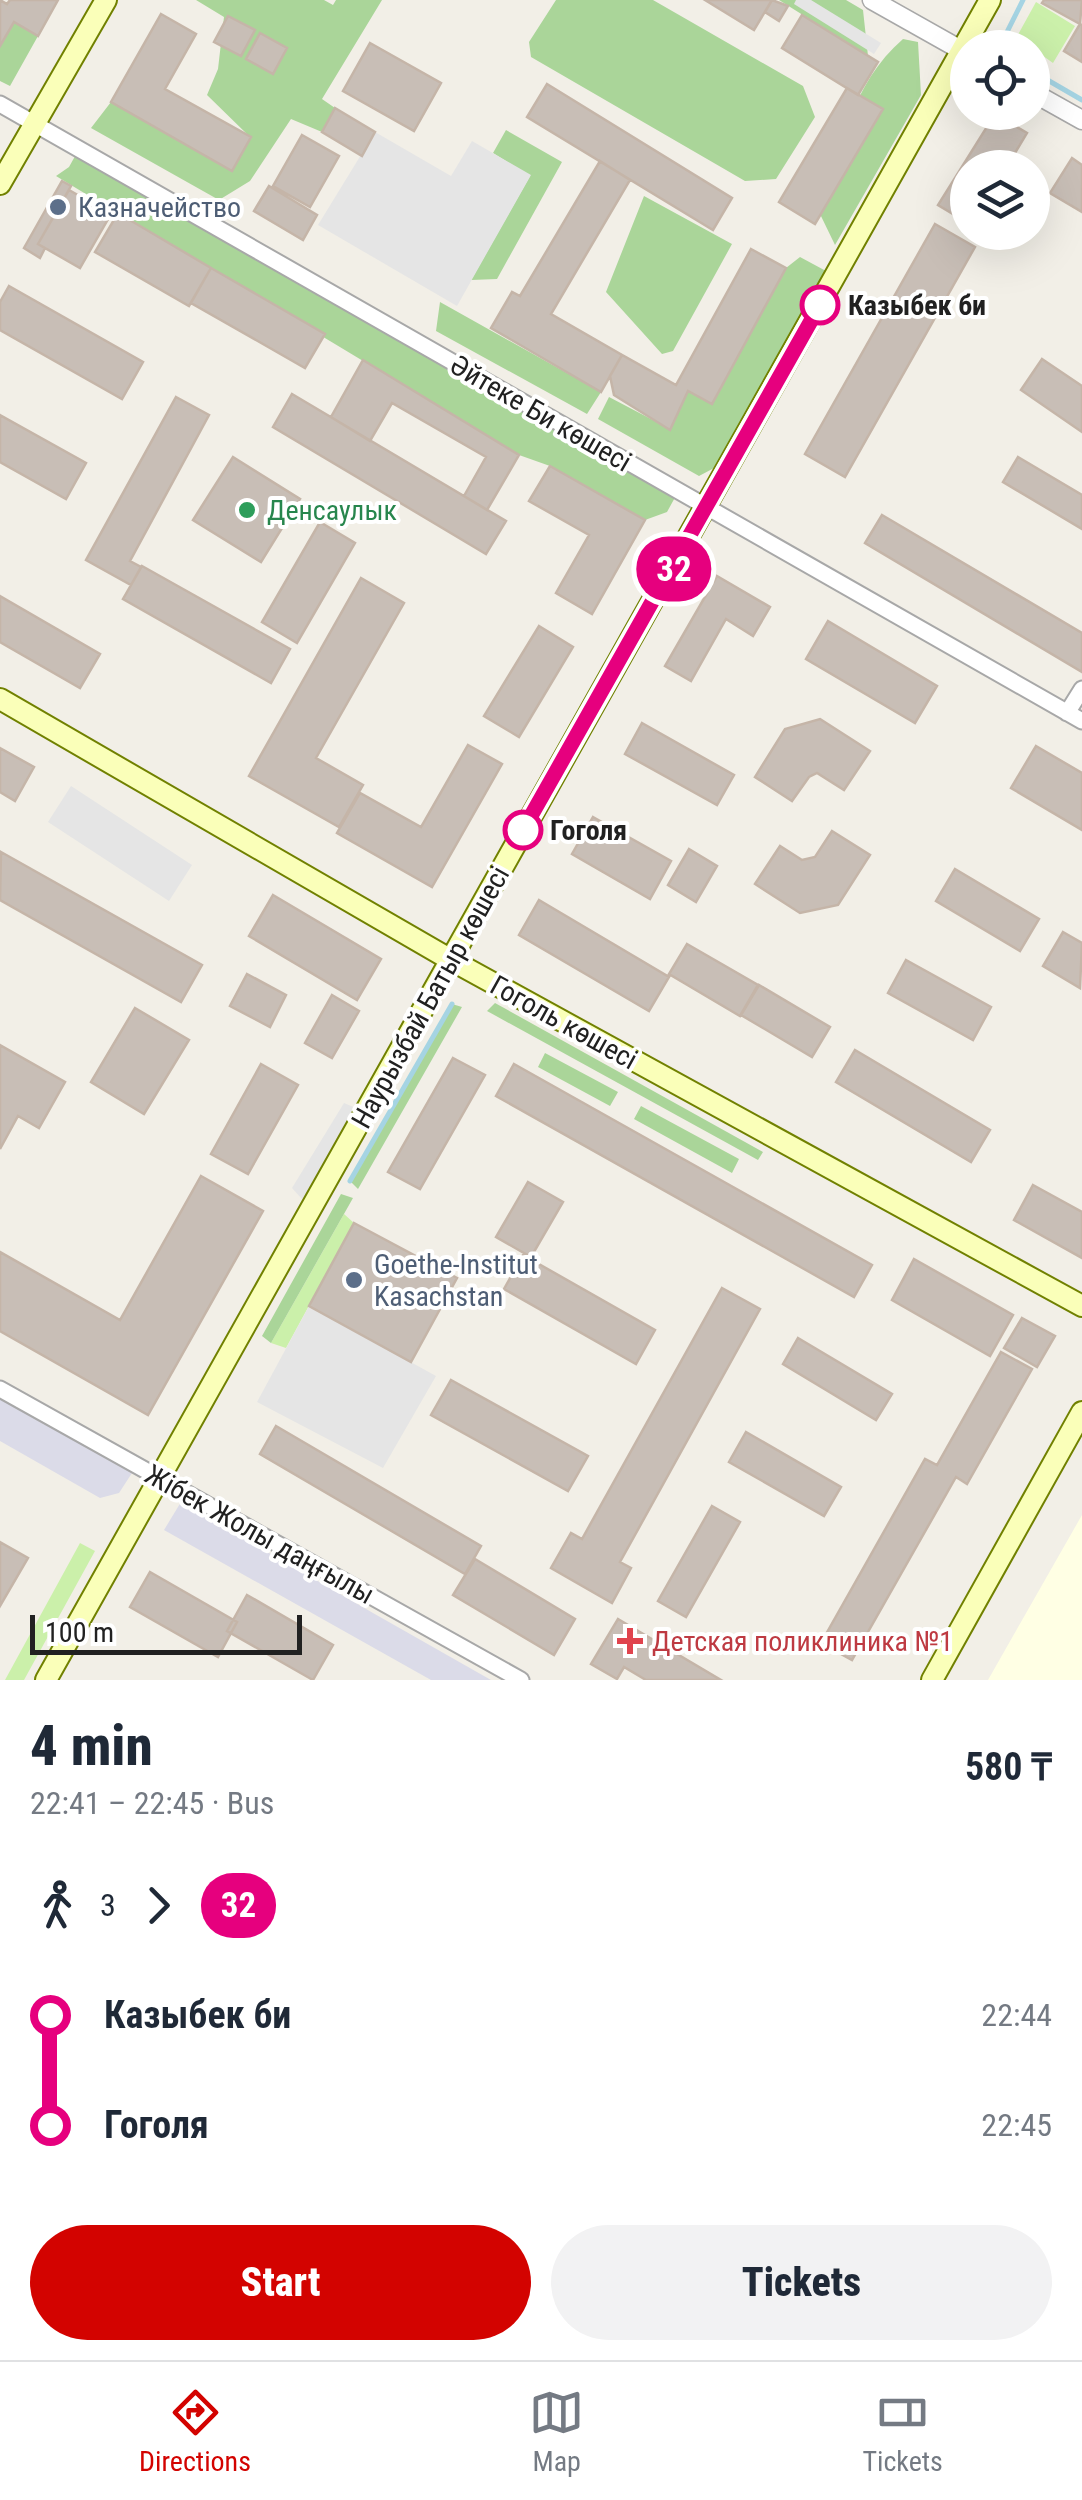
<!DOCTYPE html>
<meta charset="utf-8">
<style>
body{margin:0;font-family:"Roboto Condensed",sans-serif;background:#f2f2f3;color:#1f2937;height:100vh;display:flex;flex-direction:column;font-size:38px;white-space:nowrap}
*{box-sizing:border-box;margin:0}
p{font-size:32px;color:#747a83}
.icon{flex:none;width:55px;height:55px;fill:none;stroke:currentColor;stroke-width:2;stroke-linecap:round;stroke-linejoin:round}
.map{position:relative;height:1680px;overflow:hidden}
.sheet{display:flex;flex-direction:column;background:#fff;flex:1}
.sheet>*{flex:none}
.badge{padding:0 20px;border-radius:32px;font-size:35px;line-height:65px}
.tools{position:absolute;left:950px;top:30px;display:grid;gap:20px}
.tools a{display:grid;place-items:center;width:100px;height:100px;border-radius:50%;background:#fff;box-shadow:0 10px 40px #0002;font-size:50px}
.scale{position:absolute;left:30px;bottom:25px;width:272px;box-sizing:border-box;padding-left:10px;border:5px solid #212121;border-top:0;font-size:28px;line-height:35px;white-space:nowrap;color:#212121;-webkit-text-stroke:8px #fff;paint-order:stroke}
.map>.badge{position:absolute;translate:-50% -50%;box-shadow:0 0 0 5px #fff}
.legs{display:flex;align-items:center;gap:15px;height:110px;padding:0 30px;font-size:32px}
.legs p{margin-inline-start:auto}
.head{display:flex;align-items:center;justify-content:space-between;height:170px;padding:0 30px}
h1{font-size:55px;font-weight:800;line-height:75px}
.button{display:flex;gap:20px;margin-top:auto;padding:20px 30px}
.button a{flex:1;height:115px;border-radius:60px;background:#d30300;color:#fff;font-size:40px;font-weight:800;line-height:115px;text-align:center}
.button a+a{background:#f2f2f3;color:#1f2937}
ul{padding:0 30px;list-style:none}
li{display:flex;align-items:center;gap:35px;height:110px;font-size:38px}
li i{display:grid;place-items:center;width:15px;height:100%;margin:0 12px;background:currentColor}
li i::after{content:'';width:25px;height:25px;margin:-12px;border:8px solid;border-radius:50%;background:#fff}
li p{margin-inline-start:auto}
li:first-child i{background:linear-gradient(#0000 50%,currentColor 0)}
li:last-child i{background:linear-gradient(currentColor 50%,#0000 0)}
.dock{display:flex;justify-content:space-around;align-items:center;height:140px;border-top:2px solid #e0e1e3;background:#fff;font-size:28px;color:#747a83}
.dock a{display:grid;justify-items:center;gap:5px}
.dock .current{color:#d30300}
.map>svg:first-child{display:block}
.education{fill:#ffffe4}
.grass{fill:#cbf0aa}
.forest{fill:#aad599}
.parking{fill:#e5e5e5}
.plaza{fill:#dbdbe8}
.lines{fill:none;stroke-linecap:round;stroke-linejoin:round}
.stream{stroke:#a5d4e3;stroke-width:5}
.building{fill:#c8beb6;stroke:#c5b5a8;stroke-width:2.5}
.minor-casing{stroke:#a8a8a8;stroke-width:19}
.tertiary-casing{stroke:#a8a8a8;stroke-width:21}
.secondary-casing{stroke:#718100;stroke-width:24}
.minor{stroke:#fff;stroke-width:15}
.tertiary{stroke:#fff;stroke-width:18}
.secondary{stroke:#faffb9;stroke-width:20}
.line-1-casing{stroke:#fff;stroke-width:22}
.line-1{stroke:#e6007e;stroke-width:15}
.service-dot{fill:#5c6f8a;stroke:#fff;stroke-width:4}
.stop-1-dot{fill:#fff;stroke:#e6007e;stroke-width:5}
.leisure-dot{fill:#2e9e5b;stroke:#fff;stroke-width:4}
.health-dot{fill:#e0444e;stroke:#fff;stroke-width:4}
.labels{text-anchor:middle;stroke-width:8;stroke-linejoin:round;paint-order:stroke}
.service-label{font-size:28px;fill:#4e5e75;stroke:#fff;text-anchor:start}
.stop-label{font-size:28px;font-weight:bold;fill:#212121;stroke:#fff;text-anchor:start}
.street-label{font-size:28px;fill:#212121;stroke:#fff}
.leisure-label{font-size:28px;fill:#27864d;stroke:#fff;text-anchor:start}
.health-label{font-size:28px;fill:#be3a42;stroke:#fff;text-anchor:start}
</style>
<div class="map">
<svg width="1082" height="1680" viewBox="0 0 1082 1680">
<rect width="100%" height="100%" fill="#f2efe7"/>
<!-- education -->
<path class="education" d="M 1082,1515 L 1082,1680 L 988,1680 Z"/>
<!-- grass -->
<path class="grass" d="M 1036,2 L 1075,26 L 1053,63 L 1032,48 L 1014,42 Z
M 344,1214 L 354,1223 L 286,1348 L 271,1343 Z
M 80,1543 L 95,1551 L 24,1680 L 5,1680 Z"/>
<!-- forest -->
<path class="forest" d="M 196,0 L 324,0 L 333,5 L 336,0 L 382,0 L 322,99 L 335,108 L 322,132 L 291,119 L 250,181 L 219,200 L 91,128 L 111,102 L 232,170 L 250,137 L 207,95 L 218,69 L 224,17 Z
M 556,0 L 653,0 L 803,86 L 815,117 L 776,179 L 745,181 L 531,57 L 529,42 Z
M 779,0 L 846,0 L 863,10 L 868,56 Z
M 14,22 L 38,36 L 10,86 L 0,81 L 0,46 Z
M 903,39 L 918,42 L 921,95 L 835,245 L 820,214 C 840,150 851,84 903,39 Z
M 506,130 L 562,162 L 497,279 L 471,280 L 530,176 L 493,153 Z
M 79,149 L 678,492 L 667,512 L 645,520 L 550,466 L 519,455 L 56,176 L 69,167 Z
M 644,196 L 732,244 L 673,351 L 662,354 L 606,292 Z
M 800,257 L 826,271 L 716,467 L 699,476 L 598,419 L 609,397 L 670,429 L 688,391 L 712,404 L 786,268 Z
M 440,302 L 601,392 L 587,414 L 436,331 Z
M 495,1003 L 763,1152 L 758,1160 L 487,1011 Z
M 452,1004 L 462,1007 L 358,1189 L 350,1181 Z
M 545,1053 L 618,1092 L 610,1106 L 538,1067 Z
M 641,1106 L 739,1159 L 732,1173 L 634,1119 Z
M 341,1194 L 353,1198 L 271,1343 L 262,1336 Z"/>
<!-- parking -->
<path class="parking" d="M 796,0 L 811,0 L 881,43 L 874,54 L 794,4 Z
M 375,132 L 451,176 L 472,141 L 531,175 L 457,306 L 318,225 Z
M 71,786 L 192,865 L 169,901 L 48,822 Z
M 344,1103 L 365,1112 L 311,1209 L 292,1188 Z
M 309,1306 L 436,1376 L 383,1468 L 257,1402 Z"/>
<!-- plaza -->
<path class="plaza" d="M 0,1398 L 132,1473 L 119,1493 L 100,1498 L 0,1441 Z
M 181,1502 L 373,1613 L 491,1680 L 431,1680 L 164,1530 Z"/>
<g class="lines">
<!-- stream -->
<path class="stream" d="M 1007,32 L 1023,0
M 1032,71 L 1082,100
M 350,1181 L 452,1004"/>
</g>
<!-- building -->
<path class="building" d="M 0,0 L 7,4 L 10,0 L 58,0 L 38,36 L 14,22 L 0,46 Z
M 705,0 L 772,0 L 754,30 Z
M 772,0 L 788,6 L 779,21 L 765,12 Z
M 1044,0 L 1082,0 L 1080,24 L 1042,3 Z
M 161,14 L 196,34 L 165,89 L 251,137 L 232,171 L 111,102 Z
M 802,15 L 878,62 L 858,95 L 782,48 Z
M 228,16 L 255,30 L 241,56 L 214,42 Z
M 1080,24 L 1082,25 L 1082,62 L 1064,51 Z
M 260,33 L 287,48 L 273,74 L 246,59 Z
M 370,43 L 441,83 L 414,131 L 343,91 Z
M 547,84 L 732,198 L 713,230 L 527,117 Z
M 847,88 L 883,109 L 815,224 L 779,202 Z
M 335,108 L 375,132 L 362,156 L 322,132 Z
M 995,114 L 1027,133 L 1006,168 L 968,168 L 968,223 L 938,205 Z
M 302,135 L 339,156 L 310,207 L 273,186 Z
M 1072,158 L 1082,165 L 1082,212 L 1050,193 Z
M 600,161 L 630,180 L 551,314 L 622,355 L 601,392 L 491,328 L 512,292 L 520,296 Z
M 62,181 L 71,186 L 38,244 L 45,248 L 40,258 L 24,248 Z
M 269,186 L 317,215 L 303,240 L 254,211 Z
M 69,190 L 111,214 L 80,268 L 38,244 Z
M 118,213 L 211,268 L 189,306 L 95,252 Z
M 935,224 L 975,247 L 845,477 L 805,454 Z
M 751,249 L 786,268 L 712,404 L 688,391 L 670,430 L 614,395 L 610,376 L 622,355 L 676,385 Z
M 211,268 L 325,334 L 305,368 L 191,303 Z
M 9,286 L 143,362 L 122,399 L 0,330 L 0,302 Z
M 1042,359 L 1082,386 L 1082,432 L 1021,390 Z
M 363,360 L 519,455 L 487,510 L 464,496 L 486,457 L 392,403 L 370,441 L 331,417 Z
M 292,394 L 506,521 L 486,554 L 273,427 Z
M 176,397 L 209,415 L 130,561 L 141,567 L 131,585 L 86,560 Z
M 0,415 L 86,463 L 66,499 L 0,462 Z
M 233,457 L 300,499 L 261,562 L 193,520 Z
M 1018,457 L 1082,495 L 1082,529 L 1003,482 Z
M 550,466 L 645,520 L 592,614 L 556,593 L 589,535 L 529,501 Z
M 882,515 L 1082,633 L 1082,672 L 865,543 Z
M 320,522 L 355,543 L 297,643 L 262,622 Z
M 142,566 L 290,649 L 271,683 L 123,599 Z
M 717,576 L 770,607 L 753,636 L 726,619 L 691,681 L 665,666 Z
M 361,578 L 404,603 L 316,758 L 363,785 L 339,827 L 249,776 Z
M 0,596 L 100,654 L 80,688 L 0,642 Z
M 828,621 L 937,686 L 915,723 L 806,659 Z
M 539,626 L 573,647 L 519,737 L 484,716 Z
M 820,719 L 870,751 L 844,790 L 817,773 L 809,777 L 792,801 L 755,777 L 785,729 Z
M 642,723 L 734,775 L 717,805 L 625,754 Z
M 468,745 L 502,764 L 432,887 L 337,833 L 360,793 L 421,827 Z
M 1036,746 L 1082,773 L 1082,830 L 1011,788 Z
M 0,748 L 34,767 L 15,801 L 0,792 Z
M 593,817 L 671,861 L 650,899 L 572,854 Z
M 832,831 L 870,855 L 838,905 L 800,913 L 755,884 L 780,846 L 802,860 L 815,857 Z
M 689,849 L 717,866 L 696,902 L 668,885 Z
M 1,852 L 202,965 L 181,1002 L 0,900 Z
M 955,869 L 1039,919 L 1020,951 L 936,901 Z
M 273,895 L 381,959 L 357,1000 L 249,936 Z
M 539,900 L 669,977 L 649,1011 L 519,935 Z
M 1063,932 L 1082,943 L 1080,988 L 1043,966 Z
M 687,944 L 758,985 L 740,1016 L 669,974 Z
M 906,960 L 991,1007 L 973,1040 L 888,993 Z
M 247,974 L 286,995 L 270,1027 L 230,1006 Z
M 759,985 L 830,1027 L 812,1057 L 741,1015 Z
M 332,995 L 359,1011 L 332,1058 L 305,1043 Z
M 135,1008 L 189,1040 L 144,1114 L 91,1082 Z
M 0,1045 L 65,1082 L 39,1128 L 18,1116 L 0,1149 Z
M 855,1050 L 990,1130 L 971,1162 L 836,1082 Z
M 453,1058 L 485,1075 L 420,1189 L 388,1172 Z
M 261,1064 L 298,1085 L 248,1174 L 211,1154 Z
M 514,1064 L 872,1265 L 854,1297 L 496,1096 Z
M 201,1176 L 263,1211 L 148,1415 L 0,1331 L 0,1252 L 120,1320 Z
M 528,1182 L 563,1202 L 531,1257 L 496,1237 Z
M 1033,1185 L 1082,1212 L 1082,1258 L 1014,1220 Z
M 354,1223 L 457,1278 L 411,1362 L 309,1306 Z
M 523,1255 L 655,1330 L 636,1364 L 504,1289 Z
M 914,1259 L 1013,1315 L 990,1356 L 892,1300 Z
M 722,1288 L 760,1309 L 620,1562 L 631,1568 L 612,1603 L 551,1568 L 571,1533 L 582,1539 Z
M 1022,1318 L 1055,1336 L 1037,1367 L 1004,1348 Z
M 798,1338 L 892,1394 L 876,1420 L 783,1364 Z
M 1001,1352 L 1032,1369 L 967,1484 L 956,1477 L 852,1660 L 821,1643 L 925,1459 L 937,1465 Z
M 451,1380 L 588,1456 L 568,1491 L 431,1415 Z
M 276,1426 L 481,1546 L 465,1574 L 260,1454 Z
M 746,1432 L 841,1487 L 824,1516 L 729,1462 Z
M 712,1506 L 740,1522 L 686,1617 L 658,1601 Z
M 0,1542 L 28,1558 L 0,1606 Z
M 475,1559 L 575,1619 L 554,1655 L 453,1595 Z
M 150,1572 L 237,1622 L 218,1657 L 130,1607 Z
M 247,1595 L 333,1645 L 313,1680 L 227,1631 Z
M 618,1619 L 721,1680 L 646,1680 L 624,1667 L 617,1679 L 591,1664 Z"/>
<g class="lines">
<!-- minor casing -->
<g class="minor-casing">
<path id="minor" d="M 0,104 L 1082,721
M 1067,713 L 1082,689
M 0,1389 L 521,1680"/>
</g>
<!-- tertiary casing -->
<g class="tertiary-casing">
<path id="tertiary" d="M 872,0 L 968,54
M 1032,92 L 1082,120"/>
</g>
<!-- secondary casing -->
<g class="secondary-casing">
<path id="secondary" d="M 0,184 L 106,0
M 0,699 L 451,960 L 1082,1306
M 46,1680 L 990,0
M 932,1680 L 1082,1412"/>
</g>
<!-- minor -->
<use href="#minor" class="minor"/>
<!-- tertiary -->
<use href="#tertiary" class="tertiary"/>
<!-- secondary -->
<use href="#secondary" class="secondary"/>
</g>
<g class="lines">
<!-- line-1 casing -->
<g class="line-1-casing">
<path id="line-1" d="M 523,830 L 820,305"/>
</g>
<!-- line-1 -->
<use href="#line-1" class="line-1"/>
</g>
<!-- markers -->
<g class="service-dot">
<circle cx="58" cy="207" r="10"/>
<circle cx="354" cy="1280" r="10"/>
</g>
<g class="stop-1-dot">
<circle cx="820" cy="305" r="18"/>
<circle cx="523" cy="830" r="18"/>
</g>
<circle class="leisure-dot" cx="247" cy="510" r="10"/>
<path class="health-dot" d="M625 1626h10v10h10v10h-10v10h-10v-10h-10v-10h10z"/>
<g class="labels">
<!-- service labels -->
<g class="service-label">
<text x="78" y="217">Казначейство</text>
<text x="374" y="1274">Goethe-Institut<tspan x="374" dy="32">Kasachstan</tspan></text>
</g>
<!-- stop labels -->
<g class="stop-label">
<text x="848" y="315">Казыбек би</text>
<text x="550" y="840">Гоголя</text>
</g>
<!-- street labels -->
<g class="street-label">
<text transform="translate(541 413) rotate(30)" y="10">Әйтеке Би көшесі</text>
<text transform="translate(430 997) rotate(-61)" y="10">Наурызбай Батыр көшесі</text>
<text transform="translate(564 1022) rotate(29)" y="10">Гоголь көшесі</text>
<text transform="translate(260 1534) rotate(29)" y="10">Жібек Жолы даңғылы</text>
</g>
<!-- leisure labels -->
<g class="leisure-label">
<text x="267" y="520">Денсаулык</text>
</g>
<!-- health labels -->
<g class="health-label">
<text x="652" y="1651">Детская поликлиника №1</text>
</g>
</g>
</svg>
<div class="tools">
<a><svg class="icon" aria-label="locate" viewBox="0 0 24 24"><circle cx="12" cy="12" r="6"/><path d="M12 2v4M12 18v4M2 12h4M18 12h4"/></svg></a>
<a><svg class="icon" aria-label="layers" viewBox="0 0 24 24"><path d="M12 4l9 5-9 5-9-5zM3 14l9 5 9-5"/></svg></a>
</div>
<div class="scale">100 m</div>
<b class="badge" style="left:674px;top:569px;background:#e6007e;color:#fff">32</b>
</div>
<section class="sheet">
<div class="head"><div><h1>4 min</h1><p>22:41 – 22:45 · Bus</p></div><b>580 ₸</b></div>
<div class="legs"><svg class="icon" aria-label="walk" viewBox="0 0 24 24"><circle cx="13" cy="4" r="2"/><path d="M13 8l-2 6 4 7M11 14l-3 7M7 12l3-4h3l4 4"/></svg>3<svg class="icon" aria-label="forward" viewBox="0 0 24 24"><path d="M9 5l7 7-7 7"/></svg><b class="badge" style="background:#e6007e;color:#fff">32</b></div>
<ul>
<li><i style="color:#e6007e"></i><b>Казыбек би</b><p>22:44</p></li>
<li><i style="color:#e6007e"></i><b>Гоголя</b><p>22:45</p></li>
</ul>
<div class="button"><a>Start</a><a>Tickets</a></div>
</section>
<nav class="dock">
<a class="current"><svg class="icon" aria-label="directions" viewBox="0 0 24 24"><path d="M12 3l9 9-9 9-9-9zM9 14v-3h6M13 9l2 2-2 2"/></svg>Directions</a>
<a><svg class="icon" aria-label="map" viewBox="0 0 24 24"><path d="M3 6l6-2 6 2 6-2v14l-6 2-6-2-6 2zM9 4v14M15 6v14"/></svg>Map</a>
<a><svg class="icon" aria-label="tickets" viewBox="0 0 24 24"><path d="M3 7h18v10H3zM15 7v10"/></svg>Tickets</a>
</nav>
